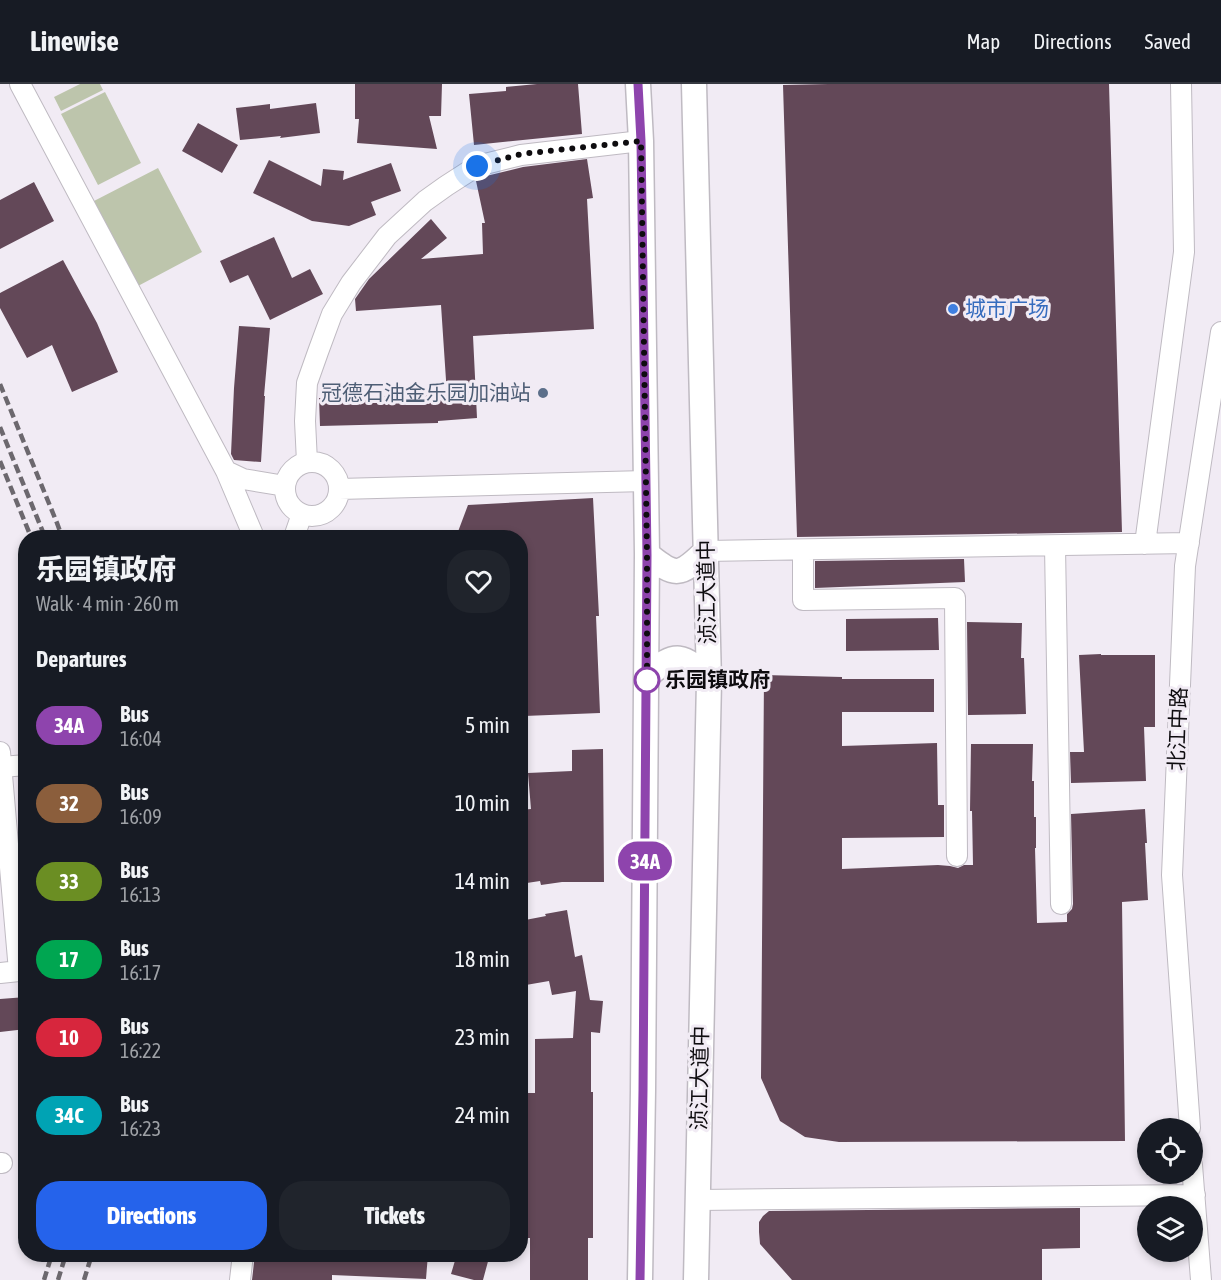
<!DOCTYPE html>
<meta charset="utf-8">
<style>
body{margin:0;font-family:"Asap Condensed","Noto Sans SC",sans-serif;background:#20242c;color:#f1f3f6;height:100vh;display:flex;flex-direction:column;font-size:22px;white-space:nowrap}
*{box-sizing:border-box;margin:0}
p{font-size:20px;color:#9ea1a6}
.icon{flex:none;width:33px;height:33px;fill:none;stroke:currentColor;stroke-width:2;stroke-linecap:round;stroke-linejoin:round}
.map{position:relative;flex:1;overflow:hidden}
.side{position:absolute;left:18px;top:446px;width:510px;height:732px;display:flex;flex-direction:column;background:#171b24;border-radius:24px;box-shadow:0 3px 9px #0003}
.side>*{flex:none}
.badge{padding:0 12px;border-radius:20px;font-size:21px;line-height:39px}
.buttons{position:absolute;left:1137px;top:1034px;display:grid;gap:12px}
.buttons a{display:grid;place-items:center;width:66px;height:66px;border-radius:50%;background:#171b24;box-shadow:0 3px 9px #0003;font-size:30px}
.you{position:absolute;width:30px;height:30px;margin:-15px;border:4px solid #fff;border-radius:50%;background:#1a73e8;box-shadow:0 0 0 9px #1a73e833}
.map>.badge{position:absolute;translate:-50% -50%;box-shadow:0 0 0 3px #fff}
h2{padding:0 18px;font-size:22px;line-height:54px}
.round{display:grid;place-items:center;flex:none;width:63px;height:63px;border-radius:24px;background:#20242c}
.head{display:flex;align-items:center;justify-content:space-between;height:102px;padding:0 18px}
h1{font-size:28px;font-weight:800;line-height:45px}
.button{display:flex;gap:12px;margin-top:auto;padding:12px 18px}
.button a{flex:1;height:69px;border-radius:24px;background:#2563eb;color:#fff;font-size:24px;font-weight:800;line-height:69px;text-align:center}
.button a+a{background:#20242c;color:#f1f3f6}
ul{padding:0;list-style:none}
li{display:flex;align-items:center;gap:18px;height:78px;padding:0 18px}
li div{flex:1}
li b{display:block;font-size:22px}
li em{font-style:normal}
li .badge{min-width:66px;font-weight:700;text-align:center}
header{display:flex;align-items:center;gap:36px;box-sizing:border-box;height:84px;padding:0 30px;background:#171b24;border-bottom:2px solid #363941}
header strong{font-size:28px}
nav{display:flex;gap:33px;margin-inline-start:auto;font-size:21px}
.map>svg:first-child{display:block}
.green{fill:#bdc5ac}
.building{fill:#634858}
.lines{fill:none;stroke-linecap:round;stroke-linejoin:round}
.minor-casing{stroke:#bfbac2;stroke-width:22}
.major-casing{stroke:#bfbac2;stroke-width:27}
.minor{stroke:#fff;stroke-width:20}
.major{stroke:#fff;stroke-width:24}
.rail{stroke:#6c686e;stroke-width:4.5;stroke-dasharray:9 4.5;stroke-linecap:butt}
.line-casing{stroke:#fff;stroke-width:14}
.line{stroke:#8e44ad;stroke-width:9}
.walk{stroke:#0e0c0f;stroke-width:6;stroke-dasharray:0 10.8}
.shop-dot{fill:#3f7fe0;stroke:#f1ebf4;stroke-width:2}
.service-dot{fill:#5c6f8a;stroke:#f1ebf4;stroke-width:2}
.stop-dot{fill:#fff;stroke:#8e44ad;stroke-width:3}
.labels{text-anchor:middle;stroke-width:6;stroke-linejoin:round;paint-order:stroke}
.shop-label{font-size:21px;fill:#366cbe;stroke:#f1ebf4;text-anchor:start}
.service-label{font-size:21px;fill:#4e5e75;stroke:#f1ebf4;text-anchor:end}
.street-label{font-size:21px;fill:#0e0c0f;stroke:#f1ebf4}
.stop-label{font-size:21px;font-weight:bold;fill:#0e0c0f;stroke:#f1ebf4;text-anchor:start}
</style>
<header>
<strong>Linewise</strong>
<nav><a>Map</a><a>Directions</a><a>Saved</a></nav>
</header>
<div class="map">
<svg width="1221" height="1196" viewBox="0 0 1221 1196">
<rect width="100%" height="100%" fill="#f1ebf4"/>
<!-- green -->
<path class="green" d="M 80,0 L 100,0 L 103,6 L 61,27 L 54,13 Z
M 105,8 L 141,79 L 98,101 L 61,30 Z
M 158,84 L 202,168 L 138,202 L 94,117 Z"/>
<!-- building -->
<path class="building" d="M 355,0 L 442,0 L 441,32 L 429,32 L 437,65 L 357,59 L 359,35 L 355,35 Z
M 537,0 L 578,0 L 582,50 L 474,61 L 469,10 L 506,7 L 506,3 Z
M 828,0 L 1109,0 L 1122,448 L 797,453 L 783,1 Z
M 316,19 L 320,49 L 280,54 L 281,52 L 240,56 L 236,24 L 270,20 L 270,25 Z
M 198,39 L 238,61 L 222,89 L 182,67 Z
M 587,75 L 593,114 L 587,115 L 594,245 L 473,252 L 477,334 L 438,337 L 438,339 L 320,342 L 319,314 L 447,311 L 441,221 L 356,227 L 355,215 L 369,195 L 431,135 L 447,154 L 421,175 L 483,170 L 482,139 L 485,139 L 476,97 L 482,93 L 523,83 Z
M 269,76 L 321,102 L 323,85 L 344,87 L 343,96 L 391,79 L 401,107 L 371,118 L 376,131 L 349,142 L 312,137 L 253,109 Z
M 34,98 L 54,137 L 0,165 L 0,116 Z
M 274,153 L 292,194 L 310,185 L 323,210 L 270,236 L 248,191 L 230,199 L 220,177 Z
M 63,176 L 97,239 L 118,288 L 72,308 L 52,261 L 27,274 L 0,224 L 0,209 Z
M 239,242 L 270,244 L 264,312 L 265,312 L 261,378 L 234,376 L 231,370 L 234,304 Z
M 593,414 L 599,532 L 596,532 L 600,629 L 524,632 L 520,537 L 520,453 L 456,453 L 468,421 Z
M 964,475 L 965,498 L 815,504 L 815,477 Z
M 938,534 L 939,566 L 846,567 L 846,535 Z
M 967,538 L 1022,539 L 1021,574 L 1024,574 L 1026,630 L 968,631 Z
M 1101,570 L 1101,571 L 1155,571 L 1155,643 L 1144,643 L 1146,697 L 1071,699 L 1070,668 L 1084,668 L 1079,571 Z
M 764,591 L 842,593 L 842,595 L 934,595 L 934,628 L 842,628 L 842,662 L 937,659 L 938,721 L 944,721 L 944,753 L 842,754 L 842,785 L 938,781 L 950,782 L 958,784 L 964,781 L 973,781 L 972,727 L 970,727 L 971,660 L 1033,660 L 1032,697 L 1034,697 L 1034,733 L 1036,733 L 1036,764 L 1035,764 L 1037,839 L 1067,838 L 1067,830 L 1072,825 L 1073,820 L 1071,730 L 1145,725 L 1147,759 L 1145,759 L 1148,816 L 1122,818 L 1125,1057 L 839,1058 L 805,1053 L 780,1037 L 761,994 Z
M 603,665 L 604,798 L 562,798 L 541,801 L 540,797 L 520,800 L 520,726 L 531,725 L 528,689 L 572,687 L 572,666 Z
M 567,826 L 575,873 L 582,871 L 590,916 L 603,917 L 600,949 L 591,948 L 591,1008 L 593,1008 L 593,1154 L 588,1154 L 588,1196 L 530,1196 L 530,1154 L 527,1154 L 527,1009 L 535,1009 L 535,955 L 573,954 L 576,907 L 552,911 L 549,897 L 520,902 L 520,837 L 546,832 L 545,830 Z
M 26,913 L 26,945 L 0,948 L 0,915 Z
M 1080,1124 L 1080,1164 L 1042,1165 L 1042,1196 L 792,1196 L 760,1160 L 759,1148 L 759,1138 L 763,1132 L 769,1127 Z
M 255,1170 L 428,1170 L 426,1195 L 332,1191 L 332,1196 L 252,1196 Z
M 457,1170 L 490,1170 L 483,1196 L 474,1196 L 451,1190 Z"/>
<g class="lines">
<!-- minor casing -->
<g class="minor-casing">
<path id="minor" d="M 20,0 L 226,387 L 243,395 L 285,402
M 307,378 L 305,337 L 307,299 L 318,268 L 332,230 L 351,199 L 387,152 L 425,117 L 446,102 L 477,82 L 521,71 L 641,57
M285 405a27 27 0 1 1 54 0a27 27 0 1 1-54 0Z
M 226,387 L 254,453
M 339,405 L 646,397
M 294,453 L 302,430
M 1145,460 L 1184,168 L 1181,0
M 1055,462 L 1061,820
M 803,466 L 803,516 L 955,514 L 957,772
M 706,467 L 1189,459
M 0,668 L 19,887 L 0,889
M 2,683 L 26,681
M 1190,1044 L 1172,791 L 1185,482 L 1221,248
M 0,1079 L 2,1079
M 1192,1081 L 1201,1196
M 698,1116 L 1195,1111
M 240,1196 L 243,1170"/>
</g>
<!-- major casing -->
<g class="major-casing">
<path id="major" d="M 638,0 L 641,57 L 647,470 L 643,1007 L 640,1196
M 694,0 L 709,597 L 696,1196
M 647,470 C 676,494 680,492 706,467
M 647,592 C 676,567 683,569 709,597"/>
</g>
<!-- minor -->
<use href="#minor" class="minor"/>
<!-- major -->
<use href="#major" class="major"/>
<!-- rail -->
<path class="rail" d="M 0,300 L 57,439 L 62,453
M 0,343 L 45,453
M 0,377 L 31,453
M 44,1196 L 52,1170
M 58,1196 L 66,1170
M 84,1196 L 92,1170"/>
</g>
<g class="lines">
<!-- line casing -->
<g class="line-casing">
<path id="line" d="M 638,0 L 641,57 L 647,471 L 643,1007 L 640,1196"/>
</g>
<!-- line -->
<use href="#line" class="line"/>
<!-- walk -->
<path class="walk" d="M 477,82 L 521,70 L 641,57 L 647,471 L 647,596"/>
</g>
<!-- markers -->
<circle class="shop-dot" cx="953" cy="225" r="6"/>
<circle class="service-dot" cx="543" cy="309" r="6"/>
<circle class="stop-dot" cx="647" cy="596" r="12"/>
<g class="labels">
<!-- shop labels -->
<g class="shop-label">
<text x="965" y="232">城市广场</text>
</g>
<!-- service labels -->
<g class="service-label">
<text x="531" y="316">冠德石油金乐园加油站</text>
</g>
<!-- street labels -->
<g class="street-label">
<text transform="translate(707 508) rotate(-91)" y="7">浈江大道中</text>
<text transform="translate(1178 645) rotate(-88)" y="7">北江中路</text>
<text transform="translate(700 994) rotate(-89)" y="7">浈江大道中</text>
</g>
<!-- stop labels -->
<g class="stop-label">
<text x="665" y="603">乐园镇政府</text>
</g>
</g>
</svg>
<div class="buttons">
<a><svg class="icon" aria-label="locate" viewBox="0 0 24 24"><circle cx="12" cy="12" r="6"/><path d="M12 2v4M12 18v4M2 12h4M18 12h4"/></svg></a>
<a><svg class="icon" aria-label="layers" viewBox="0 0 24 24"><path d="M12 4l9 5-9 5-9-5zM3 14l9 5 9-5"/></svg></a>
</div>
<div class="you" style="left:477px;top:82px"></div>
<b class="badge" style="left:645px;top:777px;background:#8e44ad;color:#fff">34A</b>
<section class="side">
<div class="head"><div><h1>乐园镇政府</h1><p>Walk · 4 min · 260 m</p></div><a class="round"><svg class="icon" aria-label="heart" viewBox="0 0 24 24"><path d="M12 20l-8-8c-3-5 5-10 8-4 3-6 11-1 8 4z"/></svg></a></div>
<h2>Departures</h2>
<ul>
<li><span class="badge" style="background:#8e44ad;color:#fff">34A</span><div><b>Bus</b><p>16:04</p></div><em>5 min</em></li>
<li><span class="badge" style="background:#8b5e3c;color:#fff">32</span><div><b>Bus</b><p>16:09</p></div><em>10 min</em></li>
<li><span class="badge" style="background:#6b8e23;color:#fff">33</span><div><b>Bus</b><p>16:13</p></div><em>14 min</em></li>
<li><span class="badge" style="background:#00a651;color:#fff">17</span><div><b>Bus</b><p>16:17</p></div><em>18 min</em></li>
<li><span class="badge" style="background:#d7263d;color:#fff">10</span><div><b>Bus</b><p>16:22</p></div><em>23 min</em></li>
<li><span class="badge" style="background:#00a3b4;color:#fff">34C</span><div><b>Bus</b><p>16:23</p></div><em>24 min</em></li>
</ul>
<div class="button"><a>Directions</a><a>Tickets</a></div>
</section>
</div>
